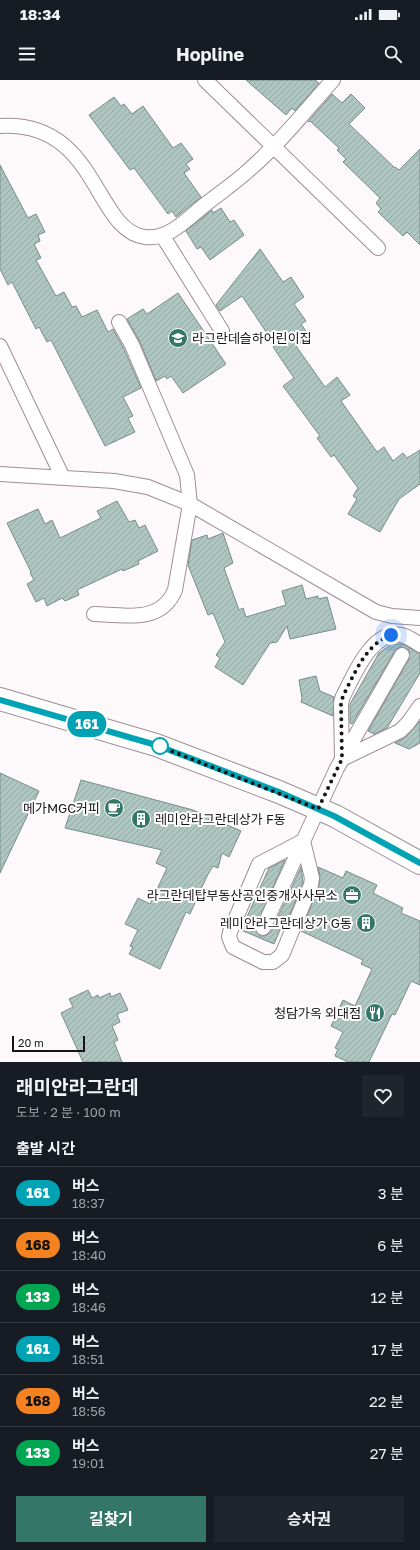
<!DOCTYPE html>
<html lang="ko">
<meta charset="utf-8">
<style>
body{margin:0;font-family:"Golos Text","Noto Sans KR",sans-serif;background:#20242c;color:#f1f3f6;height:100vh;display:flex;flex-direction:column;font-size:15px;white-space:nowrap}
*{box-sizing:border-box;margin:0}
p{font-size:13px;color:#9ea1a6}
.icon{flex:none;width:22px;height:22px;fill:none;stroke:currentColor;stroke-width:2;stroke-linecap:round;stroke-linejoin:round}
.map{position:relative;height:982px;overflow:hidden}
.sheet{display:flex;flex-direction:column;background:#171b24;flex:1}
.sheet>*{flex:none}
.badge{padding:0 8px;border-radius:13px;font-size:14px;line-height:26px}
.scale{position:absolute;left:12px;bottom:10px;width:73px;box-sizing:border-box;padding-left:4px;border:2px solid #1a1417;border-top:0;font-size:11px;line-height:14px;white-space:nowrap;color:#1a1417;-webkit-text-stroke:3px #fff;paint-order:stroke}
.you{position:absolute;width:20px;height:20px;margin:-10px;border:3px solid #fff;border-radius:50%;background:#1a73e8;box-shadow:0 0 0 6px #1a73e833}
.map>.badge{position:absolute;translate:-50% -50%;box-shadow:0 0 0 2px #fff}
h2{padding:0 16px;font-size:15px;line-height:36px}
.round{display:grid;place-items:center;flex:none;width:42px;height:42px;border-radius:0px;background:#20242c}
.headline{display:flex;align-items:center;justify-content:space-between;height:68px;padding:0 16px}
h1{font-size:19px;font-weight:700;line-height:30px}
.cta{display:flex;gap:8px;margin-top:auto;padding:8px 16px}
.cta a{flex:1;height:46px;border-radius:0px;background:#347668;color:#fff;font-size:16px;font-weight:700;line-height:46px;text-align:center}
.cta a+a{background:#20242c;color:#f1f3f6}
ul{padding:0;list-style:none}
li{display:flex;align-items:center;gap:12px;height:52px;padding:0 16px;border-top:1px solid #363941}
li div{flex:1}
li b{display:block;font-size:15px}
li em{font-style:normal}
li .badge{min-width:44px;font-weight:700;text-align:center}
.status{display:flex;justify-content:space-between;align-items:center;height:28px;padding:0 20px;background:#171b24;direction:ltr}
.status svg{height:11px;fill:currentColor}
header{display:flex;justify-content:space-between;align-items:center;height:52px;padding:0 16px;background:#171b24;font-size:18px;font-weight:700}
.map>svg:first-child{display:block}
.building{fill:url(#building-hatch);stroke:#788d87}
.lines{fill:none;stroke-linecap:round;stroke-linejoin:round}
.lane-casing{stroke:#9e8c96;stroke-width:16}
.street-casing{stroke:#9e8c96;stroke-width:24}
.lane{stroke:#fff;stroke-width:14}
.street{stroke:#fff;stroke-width:22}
.line-casing{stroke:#fff;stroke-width:9}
.line{stroke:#00a3b4;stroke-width:6}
.walk{stroke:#1a1417;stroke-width:4;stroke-dasharray:0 7.2}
.stop-dot{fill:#fff;stroke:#00a3b4;stroke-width:2}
.labels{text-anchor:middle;stroke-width:4;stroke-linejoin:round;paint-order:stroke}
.poi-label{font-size:13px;fill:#1a1417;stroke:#fff;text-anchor:end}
</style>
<div class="status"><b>18:34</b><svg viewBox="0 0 49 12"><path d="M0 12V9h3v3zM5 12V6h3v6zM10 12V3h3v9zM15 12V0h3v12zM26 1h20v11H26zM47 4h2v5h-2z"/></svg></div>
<header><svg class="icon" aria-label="menu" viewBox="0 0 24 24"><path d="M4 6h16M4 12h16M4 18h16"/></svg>Hopline<svg class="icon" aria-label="search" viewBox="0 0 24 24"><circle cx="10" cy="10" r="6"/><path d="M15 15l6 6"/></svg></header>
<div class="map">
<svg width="420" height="982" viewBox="0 0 420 982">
<defs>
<pattern id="building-hatch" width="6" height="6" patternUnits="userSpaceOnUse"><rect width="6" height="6" fill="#afc5bf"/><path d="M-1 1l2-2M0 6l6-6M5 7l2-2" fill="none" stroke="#96a8a3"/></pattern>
</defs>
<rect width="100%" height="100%" fill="#fdf9fb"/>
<!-- building -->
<path class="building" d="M 246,0 L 315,0 L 319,3 L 295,31 L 292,28 L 286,35 Z
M 332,14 L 342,23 L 351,14 L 365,28 L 349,44 L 395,88 L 395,87 L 399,90 L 420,69 L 420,165 L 407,152 L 403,156 L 378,132 L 381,129 L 376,123 L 380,118 L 343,82 L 346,79 L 337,70 L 339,68 L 310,41 L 308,42 Z
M 114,17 L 121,26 L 124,24 L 132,34 L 143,26 L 173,68 L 181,63 L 193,79 L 186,84 L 190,89 L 184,93 L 201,117 L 176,137 L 172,131 L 168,134 L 134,88 L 130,90 L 89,35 Z
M 0,85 L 28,138 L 36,134 L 45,152 L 38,155 L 40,161 L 34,164 L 41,178 L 36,180 L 56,216 L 64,212 L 72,227 L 76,226 L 82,237 L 97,230 L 108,252 L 113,249 L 124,269 L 141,308 L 123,317 L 133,336 L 128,338 L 135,352 L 105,366 L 51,260 L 47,262 L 39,247 L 36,249 L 12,202 L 8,205 L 0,189 Z
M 221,128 L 230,142 L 234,140 L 244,155 L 210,180 L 201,167 L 197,169 L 186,151 L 212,130 L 213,133 Z
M 260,169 L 283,202 L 291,197 L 304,217 L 294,224 L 306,241 L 301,244 L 310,257 L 296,266 L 325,307 L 337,297 L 350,315 L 341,321 L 377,372 L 384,367 L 393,381 L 403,373 L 407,378 L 420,370 L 420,404 L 399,419 L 380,452 L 348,434 L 357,419 L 353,416 L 358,408 L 334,375 L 331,377 L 317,358 L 320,356 L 283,306 L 294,298 L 273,267 L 275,265 L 242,216 L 220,231 L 216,225 Z
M 178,213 L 226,284 L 183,313 L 171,296 L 167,299 L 165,296 L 156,301 L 140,262 L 127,239 L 143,229 L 147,234 Z
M 117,421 L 129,442 L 135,440 L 139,448 L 145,445 L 158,471 L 138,481 L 139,484 L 123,491 L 122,489 L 77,510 L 79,515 L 65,521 L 62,518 L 47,526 L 44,518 L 36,522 L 27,504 L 34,500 L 30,493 L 31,492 L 7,443 L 38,429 L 45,444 L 52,440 L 60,458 L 101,438 L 97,431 Z
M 223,453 L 233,483 L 224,488 L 239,530 L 243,528 L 246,537 L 286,525 L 282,511 L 302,505 L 306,519 L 318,516 L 318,519 L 327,517 L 336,549 L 290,559 L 287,546 L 277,562 L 270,563 L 243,605 L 215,587 L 220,578 L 216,575 L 225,562 L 213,533 L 208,535 L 188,485 L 192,460 L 207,455 L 208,459 Z
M 392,564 L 403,564 L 420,574 L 420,593 L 387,648 L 374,654 L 368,651 L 409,579 L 409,570 L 402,567 L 395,571 L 352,644 L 350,643 L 350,624 L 379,573 Z
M 316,596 L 320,611 L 334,617 L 333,636 L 301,622 L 302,618 L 299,600 Z
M 420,641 L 420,663 L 409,669 L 395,663 L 406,657 Z
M 0,693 L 39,711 L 0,793 Z
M 81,700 L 193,730 L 241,751 L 229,777 L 222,773 L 218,788 L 213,786 L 207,796 L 190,834 L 186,832 L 160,889 L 129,874 L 133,867 L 130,866 L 138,850 L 125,844 L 138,818 L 150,824 L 167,788 L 156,783 L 162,770 L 65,748 Z
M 285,780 L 255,848 L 260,856 L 264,856 L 271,852 L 301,787 L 303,803 L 286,844 L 283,843 L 274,864 L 241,850 L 269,788 Z
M 318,787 L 343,798 L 346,791 L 377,805 L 373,813 L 403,828 L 401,833 L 420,841 L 420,905 L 411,901 L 395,935 L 392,934 L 369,982 L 348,982 L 335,976 L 338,969 L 335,968 L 343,952 L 331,946 L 343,920 L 355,926 L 372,889 L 361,884 L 363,880 L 301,851 L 319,806 L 320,796 Z
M 88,910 L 92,918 L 98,915 L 99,918 L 110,913 L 111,917 L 120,913 L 128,930 L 117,934 L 120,942 L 112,946 L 118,960 L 114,962 L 122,982 L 83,982 L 61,933 L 73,927 L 69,919 Z"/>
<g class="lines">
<!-- lane casing -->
<g class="lane-casing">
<path id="lane" d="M 205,0 L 378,168
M 0,46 C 98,40 94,151 145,157 C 168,160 186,140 202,127 C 218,114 235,103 250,89 C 280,63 306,30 333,0
M 162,155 L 222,251
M 0,266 L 63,398
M 0,394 L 114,401 L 148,407 L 190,424 L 376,532 L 392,536 L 420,538
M 94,534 C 124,535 161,544 175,510 L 190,424 L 187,395 L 132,265 L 119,242
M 420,565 C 414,561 408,556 401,555 C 371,550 354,596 343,616 L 341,623 L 342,679 L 400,651 L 408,643 L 420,626
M 303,761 L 312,798 L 311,805 L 282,875 L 273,882 L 263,882 L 233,867 L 229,857 L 230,852 L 259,784 Z
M 263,848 L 337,688 L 402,575"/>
</g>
<!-- street casing -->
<g class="street-casing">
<path id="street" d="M 0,619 L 156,665 L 279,712 L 335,736 L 420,783"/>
</g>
<!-- lane -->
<use href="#lane" class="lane"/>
<!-- street -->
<use href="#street" class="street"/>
</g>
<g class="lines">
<!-- line casing -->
<g class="line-casing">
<path id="line" d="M 0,620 L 156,665 L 279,712 L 334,736 L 420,783"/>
</g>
<!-- line -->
<use href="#line" class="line"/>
<!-- walk -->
<path class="walk" d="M 160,666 L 156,665 L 318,729 L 342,679 L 341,624 L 343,616 C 355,593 365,565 391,555"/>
</g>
<!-- icons -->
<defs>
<g id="school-disc" transform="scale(1)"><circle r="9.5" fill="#347668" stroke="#fff"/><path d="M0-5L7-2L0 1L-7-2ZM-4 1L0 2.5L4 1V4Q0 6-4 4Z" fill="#fff"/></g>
<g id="cafe-disc" transform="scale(1)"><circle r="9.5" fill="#347668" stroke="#fff"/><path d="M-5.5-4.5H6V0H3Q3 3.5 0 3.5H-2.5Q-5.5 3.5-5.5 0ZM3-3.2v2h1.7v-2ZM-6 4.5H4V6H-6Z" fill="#fff"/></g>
<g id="building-disc" transform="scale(1)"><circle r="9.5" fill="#347668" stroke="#fff"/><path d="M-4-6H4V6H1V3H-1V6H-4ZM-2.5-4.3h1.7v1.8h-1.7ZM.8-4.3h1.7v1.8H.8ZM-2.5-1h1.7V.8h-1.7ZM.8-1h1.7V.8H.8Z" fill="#fff"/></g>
<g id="office-disc" transform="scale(1)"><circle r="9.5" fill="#347668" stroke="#fff"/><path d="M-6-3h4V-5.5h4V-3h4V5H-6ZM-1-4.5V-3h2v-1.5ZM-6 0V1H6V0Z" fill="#fff"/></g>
<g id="restaurant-disc" transform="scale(1)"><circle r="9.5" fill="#347668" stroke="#fff"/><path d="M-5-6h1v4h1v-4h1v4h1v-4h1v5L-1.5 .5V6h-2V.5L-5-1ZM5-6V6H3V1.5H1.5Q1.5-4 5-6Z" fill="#fff"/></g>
</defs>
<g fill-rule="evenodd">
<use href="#school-disc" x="178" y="258"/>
<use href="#cafe-disc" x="114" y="728"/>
<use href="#building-disc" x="141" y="739"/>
<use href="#office-disc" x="352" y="815"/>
<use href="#building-disc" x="366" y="843"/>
<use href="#restaurant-disc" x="375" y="933"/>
</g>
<!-- markers -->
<circle class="stop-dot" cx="160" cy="666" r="8"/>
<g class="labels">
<!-- poi labels -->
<g class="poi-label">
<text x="192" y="263" text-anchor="start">라그란데슬하어린이집</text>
<text x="100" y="733">메가MGC커피</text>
<text x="155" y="744" text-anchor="start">레미안라그란데상가 F동</text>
<text x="338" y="820">라그란데탑부동산공인중개사사무소</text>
<text x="352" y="848">레미안라그란데상가 G동</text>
<text x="361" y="938">청담가옥 외대점</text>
</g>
</g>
</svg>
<div class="scale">20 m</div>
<div class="you" style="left:391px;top:555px"></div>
<b class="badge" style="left:87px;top:644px;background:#00a3b4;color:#fff">161</b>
</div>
<section class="sheet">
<div class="headline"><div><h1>래미안라그란데</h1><p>도보 · 2 분 · 100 m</p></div><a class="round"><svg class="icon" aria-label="heart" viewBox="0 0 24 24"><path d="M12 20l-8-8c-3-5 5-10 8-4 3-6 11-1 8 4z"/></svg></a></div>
<h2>출발 시간</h2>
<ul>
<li><span class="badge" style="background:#00a3b4;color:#fff">161</span><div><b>버스</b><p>18:37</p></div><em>3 분</em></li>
<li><span class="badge" style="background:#f58220;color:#111">168</span><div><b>버스</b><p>18:40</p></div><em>6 분</em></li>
<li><span class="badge" style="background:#00a651;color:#fff">133</span><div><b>버스</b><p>18:46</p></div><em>12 분</em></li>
<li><span class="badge" style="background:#00a3b4;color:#fff">161</span><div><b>버스</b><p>18:51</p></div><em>17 분</em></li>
<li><span class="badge" style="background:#f58220;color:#111">168</span><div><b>버스</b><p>18:56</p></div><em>22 분</em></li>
<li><span class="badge" style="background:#00a651;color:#fff">133</span><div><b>버스</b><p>19:01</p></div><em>27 분</em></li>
</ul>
<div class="cta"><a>길찾기</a><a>승차권</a></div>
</section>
